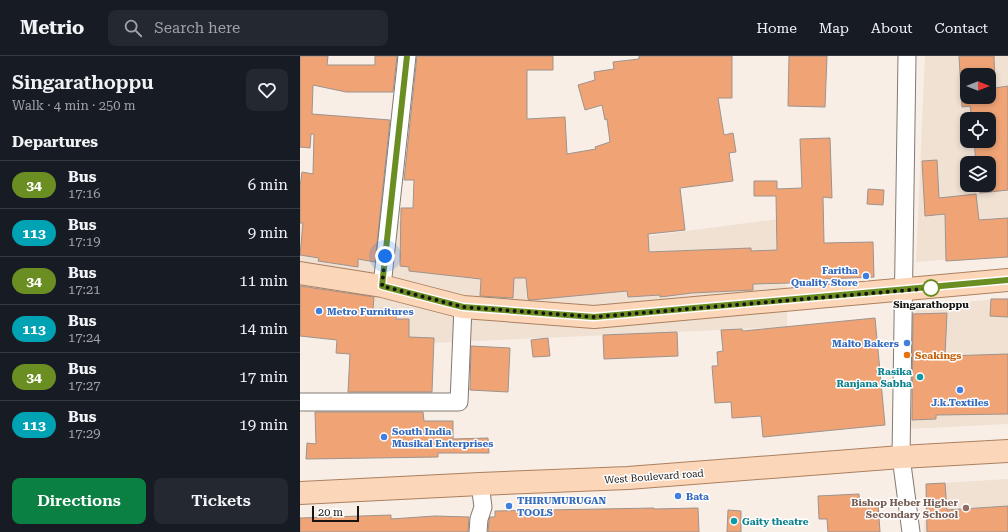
<!DOCTYPE html>
<meta charset="utf-8">
<style>
body{margin:0;font-family:"Roboto Serif",serif;background:#242831;color:#f1f3f6;height:100vh;display:flex;flex-direction:column;font-size:15px;white-space:nowrap}
*{box-sizing:border-box;margin:0}
p{font-size:13px;color:#9ea1a6}
.icon{flex:none;width:22px;height:22px;fill:none;stroke:currentColor;stroke-width:2;stroke-linecap:round;stroke-linejoin:round}
.map{position:relative;flex:1;overflow:hidden}
.sheet{display:flex;flex-direction:column;background:#171b24;width:300px}
.sheet>*{flex:none}
.badge{padding:0 8px;border-radius:13px;font-size:14px;line-height:26px}
.needle{width:26px;rotate:90deg}
.controls{position:absolute;left:660px;top:12px;display:grid;gap:8px}
.controls a{display:grid;place-items:center;width:36px;height:36px;border-radius:8px;background:#171b24;box-shadow:0 2px 6px #0003;font-size:20px}
.scale{position:absolute;left:12px;bottom:10px;width:47px;box-sizing:border-box;padding-left:4px;border:2px solid #171411;border-top:0;font-size:11px;line-height:14px;white-space:nowrap;color:#171411;-webkit-text-stroke:3px #fff;paint-order:stroke}
.you{position:absolute;width:20px;height:20px;margin:-10px;border:3px solid #fff;border-radius:50%;background:#1a73e8;box-shadow:0 0 0 6px #1a73e833}
.map>.badge{position:absolute;translate:-50% -50%;box-shadow:0 0 0 2px #fff}
h2{padding:0 12px;font-size:15px;line-height:36px}
.round{display:grid;place-items:center;flex:none;width:42px;height:42px;border-radius:8px;background:#242831}
.overview{display:flex;align-items:center;justify-content:space-between;height:68px;padding:0 12px}
h1{font-size:19px;font-weight:600;line-height:30px}
.button{display:flex;gap:8px;margin-top:auto;padding:8px 12px}
.button a{flex:1;height:46px;border-radius:8px;background:#0b8043;color:#fff;font-size:16px;font-weight:600;line-height:46px;text-align:center}
.button a+a{background:#242831;color:#f1f3f6}
ul{padding:0;list-style:none}
li{display:flex;align-items:center;gap:12px;height:48px;padding:0 12px;border-top:1px solid #363941}
li div{flex:1}
li b{display:block;font-size:15px}
li em{font-style:normal}
li .badge{min-width:44px;font-weight:700;text-align:center}
header{display:flex;align-items:center;gap:24px;box-sizing:border-box;height:56px;padding:0 20px;background:#171b24;border-bottom:1px solid #363941}
header strong{font-size:19px}
nav{display:flex;gap:22px;margin-inline-start:auto;font-size:14px}
.search{width:280px;height:36px;background:#242831;display:flex;align-items:center;gap:10px;box-sizing:border-box;padding:0 14px;border-radius:8px;color:#9ea1a6;font-size:15px}
main{display:flex;flex:1;min-height:0}
.map>svg:first-child{display:block}
.built{fill:#f0e1d2;fill-rule:evenodd}
.building{fill:#f0a476;stroke:#9e938d;fill-rule:evenodd}
.lines{fill:none;stroke-linecap:round;stroke-linejoin:round}
.minor-casing{stroke:#827a72;stroke-width:19}
.major-casing{stroke:#ab8060;stroke-width:24}
.minor{stroke:#fff;stroke-width:17}
.major{stroke:#fcd6b9;stroke-width:22}
.line-casing{stroke:#fff;stroke-width:9}
.line{stroke:#6b8e23;stroke-width:6}
.walk{stroke:#171411;stroke-width:4;stroke-dasharray:0 7.2}
.shop-dot{fill:#3f7fe0;stroke:#fff;stroke-width:1.5}
.stop-dot{fill:#fff;stroke:#6b8e23;stroke-width:2}
.food-dot{fill:#e8710a;stroke:#fff;stroke-width:1.5}
.culture-dot{fill:#0f9aa8;stroke:#fff;stroke-width:1.5}
.education-dot{fill:#8d6e63;stroke:#fff;stroke-width:1.5}
.labels{text-anchor:middle;stroke-width:3;stroke-linejoin:round;paint-order:stroke}
.shop-label{font-size:10px;font-weight:bold;fill:#366cbe;stroke:#fff;text-anchor:start}
.stop-label{font-size:10px;font-weight:bold;fill:#171411;stroke:#fff}
.food-label{font-size:10px;font-weight:bold;fill:#c56008;stroke:#fff;text-anchor:start}
.culture-label{font-size:10px;font-weight:bold;fill:#0d838f;stroke:#fff;text-anchor:end}
.street-label{font-size:10px;fill:#171411;stroke:#fff}
.education-label{font-size:10px;font-weight:bold;fill:#785e54;stroke:#fff;text-anchor:end}
</style>
<header>
<strong>Metrio</strong>
<div class="search"><svg class="icon" aria-label="search" viewBox="0 0 24 24"><circle cx="10" cy="10" r="6"/><path d="M15 15l6 6"/></svg>Search here</div>
<nav><a>Home</a><a>Map</a><a>About</a><a>Contact</a></nav>
</header>
<main>
<section class="sheet">
<div class="overview"><div><h1>Singarathoppu</h1><p>Walk · 4 min · 250 m</p></div><a class="round"><svg class="icon" aria-label="heart" viewBox="0 0 24 24"><path d="M12 20l-8-8c-3-5 5-10 8-4 3-6 11-1 8 4z"/></svg></a></div>
<h2>Departures</h2>
<ul>
<li><span class="badge" style="background:#6b8e23;color:#fff">34</span><div><b>Bus</b><p>17:16</p></div><em>6 min</em></li>
<li><span class="badge" style="background:#00a3b4;color:#fff">113</span><div><b>Bus</b><p>17:19</p></div><em>9 min</em></li>
<li><span class="badge" style="background:#6b8e23;color:#fff">34</span><div><b>Bus</b><p>17:21</p></div><em>11 min</em></li>
<li><span class="badge" style="background:#00a3b4;color:#fff">113</span><div><b>Bus</b><p>17:24</p></div><em>14 min</em></li>
<li><span class="badge" style="background:#6b8e23;color:#fff">34</span><div><b>Bus</b><p>17:27</p></div><em>17 min</em></li>
<li><span class="badge" style="background:#00a3b4;color:#fff">113</span><div><b>Bus</b><p>17:29</p></div><em>19 min</em></li>
</ul>
<div class="button"><a>Directions</a><a>Tickets</a></div>
</section>
<div class="map">
<svg width="708" height="476" viewBox="0 0 708 476">
<rect width="100%" height="100%" fill="#f8eee5"/>
<!-- built -->
<path class="built" d="M 625,0 L 708,0 L 708,199 L 616,206 ZM 667,19 L 689,19 L 689,41 L 667,41 ZM 667,63 L 689,63 L 689,85 L 667,85 ZM 667,107 L 689,107 L 689,129 L 667,129 Z
M 0,135 L 142,178 L 287,188 L 486,162 L 487,271 L 133,287 L 0,277 Z
M 708,242 L 708,368 L 607,373 L 608,251 Z
M 708,423 L 708,476 L 624,476 L 626,428 Z"/>
<!-- building -->
<path class="building" d="M 0,0 L 28,0 L 27,9 L 75,9 L 75,0 L 97,0 L 93,36 L 46,36 L 13,29 L 12,58 L 90,64 L 75,206 L 58,203 L 58,211 L 18,205 L 19,202 L 0,199 L 3,167 L 0,167 L 0,131 L 2,116 L 13,118 L 14,78 L 11,78 L 10,92 L 0,91 Z
M 117,0 L 253,0 L 253,14 L 227,14 L 227,63 L 265,61 L 267,98 L 296,93 L 295,91 L 310,86 L 307,63 L 305,64 L 302,49 L 285,54 L 278,29 L 295,24 L 294,16 L 314,13 L 313,6 L 339,3 L 339,0 L 432,0 L 432,42 L 418,42 L 424,79 L 433,77 L 436,96 L 429,97 L 433,125 L 380,132 L 385,174 L 348,178 L 349,196 L 451,192 L 451,195 L 477,194 L 476,140 L 454,140 L 454,125 L 477,125 L 477,133 L 502,132 L 500,83 L 530,82 L 532,142 L 523,141 L 524,187 L 573,186 L 574,221 L 525,223 L 525,226 L 453,228 L 453,234 L 392,237 L 360,241 L 360,239 L 328,241 L 327,235 L 231,244 L 228,243 L 226,222 L 214,222 L 213,242 L 180,240 L 181,223 L 109,215 L 109,211 L 100,210 L 101,152 L 113,152 L 114,124 L 104,124 Z
M 489,0 L 527,0 L 525,51 L 488,50 Z
M 659,0 L 694,0 L 695,32 L 708,30 L 708,134 L 680,137 L 679,129 L 689,129 L 689,107 L 676,107 L 674,85 L 689,85 L 689,63 L 672,63 L 670,50 L 662,51 ZM 667,19 L 689,19 L 689,41 L 667,41 Z
M 637,104 L 639,142 L 676,138 L 679,164 L 708,162 L 708,201 L 646,205 L 645,158 L 625,160 L 622,105 Z
M 568,133 L 584,134 L 583,149 L 567,148 Z
M 0,230 L 74,241 L 73,253 L 97,253 L 96,263 L 109,263 L 109,281 L 134,282 L 132,336 L 48,336 L 50,298 L 36,297 L 37,284 L 0,280 Z
M 691,243 L 708,243 L 708,261 L 690,260 Z
M 647,257 L 645,300 L 708,298 L 708,358 L 636,359 L 636,363 L 612,364 L 613,258 Z
M 575,262 L 585,369 L 463,381 L 461,360 L 432,362 L 431,346 L 415,347 L 412,310 L 418,310 L 417,296 L 423,295 L 421,274 L 442,273 L 443,275 Z
M 377,276 L 378,300 L 304,303 L 303,279 Z
M 248,282 L 250,300 L 233,301 L 231,284 Z
M 171,290 L 210,292 L 208,336 L 170,334 Z
M 15,356 L 123,356 L 124,365 L 153,365 L 153,383 L 188,382 L 189,397 L 138,397 L 138,401 L 6,403 L 7,387 L 16,388 Z
M 645,427 L 647,454 L 708,450 L 708,476 L 627,476 L 626,428 Z
M 559,438 L 560,448 L 578,447 L 580,476 L 528,476 L 527,463 L 519,463 L 518,440 Z
M 354,452 L 354,453 L 398,452 L 399,476 L 188,476 L 189,465 L 190,461 L 195,461 L 195,455 Z
M 428,454 L 441,455 L 441,476 L 427,476 Z
M 91,459 L 91,463 L 135,460 L 169,461 L 168,476 L 0,476 L 0,462 Z"/>
<g class="lines">
<!-- minor casing -->
<g class="minor-casing">
<path id="minor" d="M 607,0 L 601,401 L 611,476
M 82,230 L 107,0
M 0,346 L 159,346 L 163,251
M 178,476 L 179,463 L 183,451 L 180,428"/>
</g>
<!-- major casing -->
<g class="major-casing">
<path id="major" d="M 0,217 L 82,230 L 163,251 L 294,261 L 708,224
M 0,437 L 180,428 L 328,422 L 601,401 L 708,395"/>
</g>
<!-- minor -->
<use href="#minor" class="minor"/>
<!-- major -->
<use href="#major" class="major"/>
</g>
<g class="lines">
<!-- line casing -->
<g class="line-casing">
<path id="line" d="M 107,0 L 82,230 L 163,251 L 294,261 L 708,224"/>
</g>
<!-- line -->
<use href="#line" class="line"/>
<!-- walk -->
<path class="walk" d="M 85,200 L 82,230 L 163,251 L 294,261 L 633,232 L 631,232"/>
</g>
<!-- markers -->
<g class="shop-dot">
<circle cx="566" cy="220" r="4"/>
<circle cx="19" cy="255" r="4"/>
<circle cx="607" cy="287" r="4"/>
<circle cx="660" cy="334" r="4"/>
<circle cx="84" cy="381" r="4"/>
<circle cx="378" cy="440" r="4"/>
<circle cx="209" cy="450" r="4"/>
</g>
<circle class="stop-dot" cx="631" cy="232" r="8"/>
<circle class="food-dot" cx="607" cy="299" r="4"/>
<g class="culture-dot">
<circle cx="620" cy="321" r="4"/>
<circle cx="434" cy="465" r="4"/>
</g>
<circle class="education-dot" cx="666" cy="452" r="4"/>
<g class="labels">
<!-- shop labels -->
<g class="shop-label">
<text x="558" y="218" text-anchor="end">Faritha<tspan x="558" dy="12">Quality Store</tspan></text>
<text x="27" y="259">Metro Furnitures</text>
<text x="599" y="291" text-anchor="end">Malto Bakers</text>
<text x="660" y="350" text-anchor="middle">J.k.Textiles</text>
<text x="92" y="379">South India<tspan x="92" dy="12">Musikal Enterprises</tspan></text>
<text x="386" y="444">Bata</text>
<text x="217" y="448">THIRUMURUGAN<tspan x="217" dy="12">TOOLS</tspan></text>
</g>
<!-- stop labels -->
<g class="stop-label">
<text x="631" y="252">Singarathoppu</text>
</g>
<!-- food labels -->
<g class="food-label">
<text x="615" y="303">Seakings</text>
</g>
<!-- culture labels -->
<g class="culture-label">
<text x="612" y="319">Rasika<tspan x="612" dy="12">Ranjana Sabha</tspan></text>
<text x="442" y="469" text-anchor="start">Gaity theatre</text>
</g>
<!-- street labels -->
<g class="street-label">
<text transform="translate(354 420) rotate(-4)" y="4">West Boulevard road</text>
</g>
<!-- education labels -->
<g class="education-label">
<text x="658" y="450">Bishop Heber Higher<tspan x="658" dy="12">Secondary School</tspan></text>
</g>
</g>
</svg>
<div class="controls">
<a><svg class="needle" viewBox="-14 -14 28 28"><path d="M0-13l5 13h-10z" fill="#e53935"/><path d="M0 13l5-13h-10z" fill="#9ea1a6"/></svg></a>
<a><svg class="icon" aria-label="locate" viewBox="0 0 24 24"><circle cx="12" cy="12" r="6"/><path d="M12 2v4M12 18v4M2 12h4M18 12h4"/></svg></a>
<a><svg class="icon" aria-label="layers" viewBox="0 0 24 24"><path d="M12 4l9 5-9 5-9-5zM3 14l9 5 9-5"/></svg></a>
</div>
<div class="scale">20 m</div>
<div class="you" style="left:85px;top:200px"></div>
</div>
</main>
